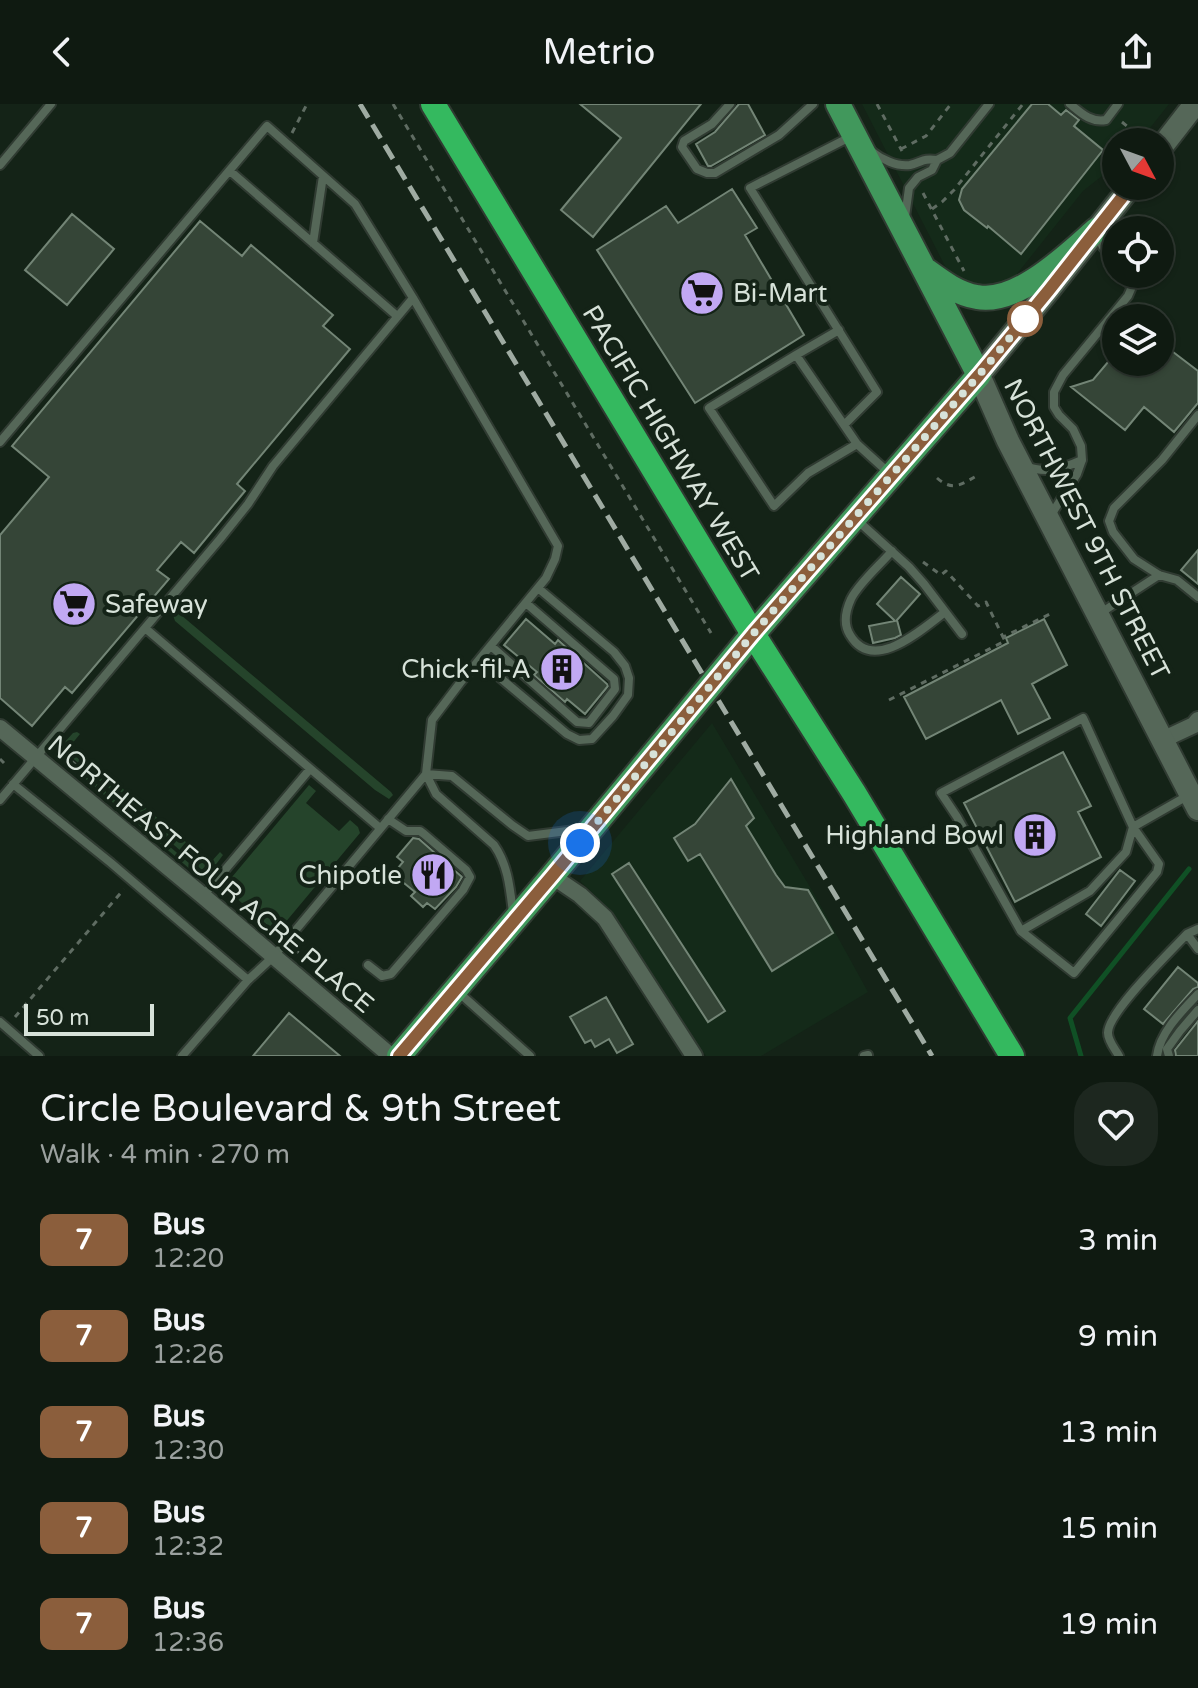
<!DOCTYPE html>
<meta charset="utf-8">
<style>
body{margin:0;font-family:"Varela Round",sans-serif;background:#1d271f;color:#f1f3f6;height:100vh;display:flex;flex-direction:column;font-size:30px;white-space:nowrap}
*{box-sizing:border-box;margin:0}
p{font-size:26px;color:#9ba19f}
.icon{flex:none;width:44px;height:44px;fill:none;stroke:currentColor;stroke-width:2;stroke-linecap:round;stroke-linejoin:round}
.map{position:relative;height:952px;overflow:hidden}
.panel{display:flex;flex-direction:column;background:#0f1a11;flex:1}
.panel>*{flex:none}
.badge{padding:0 16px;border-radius:12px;font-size:28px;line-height:52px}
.needle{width:52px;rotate:131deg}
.controls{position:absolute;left:1102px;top:24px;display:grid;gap:16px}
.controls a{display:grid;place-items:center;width:72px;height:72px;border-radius:50%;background:#0f1a11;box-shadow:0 2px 6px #0004,0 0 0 2px #2f3831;font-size:40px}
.scale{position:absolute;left:24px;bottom:20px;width:130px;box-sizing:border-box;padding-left:8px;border:4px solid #d7e2d9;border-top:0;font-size:22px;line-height:28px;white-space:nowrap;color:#d7e2d9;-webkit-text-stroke:6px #142317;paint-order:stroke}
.you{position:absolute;width:40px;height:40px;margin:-20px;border:6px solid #fff;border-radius:50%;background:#1a73e8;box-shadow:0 0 0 12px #1a73e833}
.map>.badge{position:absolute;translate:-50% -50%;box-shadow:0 0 0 4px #fff}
.round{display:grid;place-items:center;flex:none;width:84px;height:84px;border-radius:32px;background:#1d271f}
.overview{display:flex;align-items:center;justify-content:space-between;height:136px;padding:0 40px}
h1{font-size:38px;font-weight:600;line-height:60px}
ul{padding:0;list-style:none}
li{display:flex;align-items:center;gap:24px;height:96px;padding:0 40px}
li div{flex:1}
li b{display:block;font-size:30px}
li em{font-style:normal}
li .badge{min-width:88px;font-weight:700;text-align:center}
header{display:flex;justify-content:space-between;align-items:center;height:104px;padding:0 40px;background:#0f1a11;font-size:36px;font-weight:600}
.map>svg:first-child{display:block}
.built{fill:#142a19}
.green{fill:#25442b}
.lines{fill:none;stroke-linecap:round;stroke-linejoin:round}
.stream{stroke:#105025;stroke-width:5}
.building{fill:#354537;stroke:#738576;stroke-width:2}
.lane-casing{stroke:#303b32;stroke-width:12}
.street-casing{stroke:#303b32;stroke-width:20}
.secondary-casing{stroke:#303b32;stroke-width:26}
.primary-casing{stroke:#303b32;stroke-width:28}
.highway-casing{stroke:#303b32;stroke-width:28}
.path{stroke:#5f6c62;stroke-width:3;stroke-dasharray:6 6;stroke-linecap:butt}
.lane{stroke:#556758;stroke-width:8}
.street{stroke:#556758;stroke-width:16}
.secondary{stroke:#556758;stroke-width:22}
.primary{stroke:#41985c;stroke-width:24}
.highway{stroke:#34b95f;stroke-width:24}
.rail{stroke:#9faba2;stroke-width:5;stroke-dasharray:16 8;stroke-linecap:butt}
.line-casing{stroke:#fff;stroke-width:18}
.line{stroke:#8b5e3c;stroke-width:12}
.walk{stroke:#d7e2d9;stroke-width:8;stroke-dasharray:0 14.4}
.stop-dot{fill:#fff;stroke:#8b5e3c;stroke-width:4}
.labels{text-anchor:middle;stroke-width:8;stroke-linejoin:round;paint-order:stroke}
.poi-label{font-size:26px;fill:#d7e2d9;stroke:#142317;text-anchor:end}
.street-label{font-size:26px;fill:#d7e2d9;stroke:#142317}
</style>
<header><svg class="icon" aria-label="back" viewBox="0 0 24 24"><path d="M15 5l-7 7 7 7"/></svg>Metrio<svg class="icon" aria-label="share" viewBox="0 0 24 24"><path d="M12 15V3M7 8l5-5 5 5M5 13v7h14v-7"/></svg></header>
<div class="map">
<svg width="1198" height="952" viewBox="0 0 1198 952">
<rect width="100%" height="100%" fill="#142317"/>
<!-- built -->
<path class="built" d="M 862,0 L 1169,0 L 1139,38 L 1116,38 L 1116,61 L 1083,87 L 1009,180 L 999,186 L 957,177 L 945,162 Z
M 712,619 L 813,788 L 868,888 L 761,952 L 706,952 L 610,806 L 580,777 Z"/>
<!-- green -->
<path class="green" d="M 175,509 L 181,511 L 391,688 L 393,691 L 389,695 L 375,686 L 175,517 L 173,511 Z
M 77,628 L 80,630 L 71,641 L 200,750 L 210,759 L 220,748 L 223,751 L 211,767 L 204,768 L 201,765 L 130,702 L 64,647 L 63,640 L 73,629 Z
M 62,650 L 204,772 L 199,773 L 60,653 L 59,652 Z
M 309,681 L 316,687 L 306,699 L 339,727 L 350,716 L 358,723 L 360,729 L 279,826 L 273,826 L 227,786 L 227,779 Z"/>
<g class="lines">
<!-- stream -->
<path class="stream" d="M 1081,952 L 1070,914 L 1189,765"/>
</g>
<!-- building -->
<path class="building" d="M 580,0 L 701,0 L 593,133 L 561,106 L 621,34 Z
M 739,0 L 748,0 L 765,31 L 711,62 L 708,62 L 696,40 L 715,28 Z
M 1032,0 L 1048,0 L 1061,11 L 1066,6 L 1079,16 L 1074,22 L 1103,46 L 1021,150 L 988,122 L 987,124 L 964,106 L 959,96 L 962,85 Z
M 732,85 L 757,124 L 745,131 L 804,231 L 695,299 L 597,146 L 666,102 L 678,119 Z
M 72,110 L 114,145 L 67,201 L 25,166 Z
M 200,117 L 242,152 L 251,141 L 333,211 L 323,222 L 350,245 L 237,380 L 245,387 L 194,449 L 181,438 L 157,466 L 169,475 L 72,589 L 65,583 L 32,622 L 0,594 L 0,431 L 49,373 L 12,342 Z
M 1160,238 L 1198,267 L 1198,299 L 1174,328 L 1144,303 L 1125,326 L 1071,283 L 1093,276 L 1108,258 L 1160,258 Z
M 1198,446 L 1198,480 L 1181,466 Z
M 901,473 L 920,490 L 897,516 L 901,531 L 895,534 L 873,539 L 869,522 L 895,517 L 877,500 Z
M 526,515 L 555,540 L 558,536 L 607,580 L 608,582 L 585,610 L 567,595 L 565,598 L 534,571 L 537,568 L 504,541 Z
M 1044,515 L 1067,561 L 1032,580 L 1050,614 L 1018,630 L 1001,596 L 926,635 L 904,593 L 1008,539 L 1006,534 Z
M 1063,648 L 1091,702 L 1078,708 L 1101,753 L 1015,798 L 964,699 Z
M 731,675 L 754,714 L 746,722 L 776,771 L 785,783 L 808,786 L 833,829 L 772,867 L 700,750 L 688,757 L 674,734 L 695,720 Z
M 413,734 L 419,735 L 462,773 L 456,783 L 435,805 L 427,799 L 423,803 L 411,792 L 415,788 L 393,770 L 403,758 L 397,753 Z
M 629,759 L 725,907 L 708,918 L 612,770 Z
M 1120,766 L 1135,777 L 1101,822 L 1086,810 Z
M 1178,863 L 1198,879 L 1198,883 L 1193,885 L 1163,920 L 1144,905 Z
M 606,893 L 633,940 L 617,949 L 609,935 L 595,943 L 591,936 L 585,939 L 570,913 Z
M 289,909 L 340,952 L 253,952 Z
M 1198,917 L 1198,952 L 1176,952 L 1175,946 Z"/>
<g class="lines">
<!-- lane casing -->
<g class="lane-casing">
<path id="lane" d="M 730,0 L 712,20 L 684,37 L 682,43 L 697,65 L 707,69 L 715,69 L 779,31 L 813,0
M 1070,0 C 1081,9 1091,19 1106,16 L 1118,0
M 871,47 C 881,55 897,63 910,61 C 923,58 922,54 937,56
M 0,61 L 51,0
M 230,67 L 397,212
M 905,113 L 909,84 L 918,73 L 932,66 L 937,56 L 950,49 L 989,0
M 1097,131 L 1103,143 L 1116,158
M 313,139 L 323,72
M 796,251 L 839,226
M 1198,311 L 1162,356 L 1114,404 L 1109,417 L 1113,428 L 1134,455 L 1159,471 L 1177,476 L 1198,493
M 844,321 L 857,340 L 808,369 L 774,402 L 709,304 L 796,251 L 844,321 L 877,288 L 750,84 L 850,33
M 0,338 L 267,22 L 355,100 L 413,194
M 857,340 L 889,369
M 1082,356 L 1081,342 L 1073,325 L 1059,311 L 1054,303 L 1054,288 L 1063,271 L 1128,192 L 1131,185 L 1127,170
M 1025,362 C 1046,370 1062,365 1082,356 L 1077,370 L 1051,411
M 857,416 L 909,463 L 924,480 L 962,530
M 892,447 C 880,461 859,479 851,495 C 846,506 843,520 850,531 C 873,570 921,526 945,508
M 1099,510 L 1159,471
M 145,524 L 380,724
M 491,542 L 577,618 L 589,619 L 615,585 L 614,575 L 526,499
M 479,556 L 567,630 L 579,636 L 592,635 L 613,612 L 628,591 L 629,574 L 625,562 L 614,548 L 538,484
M 13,680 L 111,759 L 248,876
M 0,696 L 220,435 L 248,400 L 273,362 L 413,194 L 558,442 L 555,455 L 546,474 L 460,579 L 432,616 L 426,670 L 274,852 L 248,876 L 182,952
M 1133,723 L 1126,748 L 1090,787 L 1021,827 L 957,713 L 941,689 L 1083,614 L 1133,723 L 1189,691
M 203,792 L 310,665
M 513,809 C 510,784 508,761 494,741 L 436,690 L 426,670 L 452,672 L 512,721 L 528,732 L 583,725
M 1021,827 L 1074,869 L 1157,768 L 1159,760 L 1133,723
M 1187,830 L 1198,845
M 368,861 L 382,872 L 391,870 L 463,786 L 470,773 L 466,766 L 424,730 L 420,727 L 406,727 L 388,715
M 456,886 L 530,952
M 0,918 L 39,952
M 864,952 L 868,951
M 1119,952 C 1115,945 1108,937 1108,929 C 1107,909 1171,847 1187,830 L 1198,825
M 1157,952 C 1160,928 1182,907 1198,890
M 1169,952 L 1167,945 L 1180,927 L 1198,906"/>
</g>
<!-- street casing -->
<g class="street-casing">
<path id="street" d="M 0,624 L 203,792 L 391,952
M 1162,636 L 1194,621 L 1198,616
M 552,772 L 580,791 L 605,814 L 694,952"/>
</g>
<!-- secondary casing -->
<g class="secondary-casing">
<path id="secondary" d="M 1160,45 L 1195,0
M 1131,82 L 1049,186 L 979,271 L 1008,337 L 1198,705"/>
</g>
<!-- primary casing -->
<g class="primary-casing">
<path id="primary" d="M 927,167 C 942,178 958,190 977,193 C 1017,201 1069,150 1096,126
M 399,952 L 552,772 L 753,530 L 979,271 L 838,0"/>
</g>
<!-- highway casing -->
<g class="highway-casing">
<path id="highway" d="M 433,0 L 753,530 L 854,689 L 1012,952"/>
</g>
<!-- path -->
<path class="path" d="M 393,0 L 711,529
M 877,0 L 902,47
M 1122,18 L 1144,36
M 292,29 L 307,0
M 901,45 L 926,32 L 951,0
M 923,89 L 964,167
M 932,105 L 942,98 L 954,86 L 1023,0
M 937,374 C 954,389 963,379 980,370
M 923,458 L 941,471 L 946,467 L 978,502 L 986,498 L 1003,533
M 889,596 L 1005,537 L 1003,533 L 1052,509
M 62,649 L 169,740
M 0,655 L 4,659
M 294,845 L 302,852
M 15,913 L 124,785"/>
<!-- lane -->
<use href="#lane" class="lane"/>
<!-- street -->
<use href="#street" class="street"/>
<!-- secondary -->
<use href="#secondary" class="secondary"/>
<!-- primary -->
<use href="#primary" class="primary"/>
<!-- highway -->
<use href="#highway" class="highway"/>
<!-- rail -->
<path class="rail" d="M 360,0 L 932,952"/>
</g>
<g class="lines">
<!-- line casing -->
<g class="line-casing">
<path id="line" d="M 399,952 L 552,772 L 753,530 L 979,271 L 1049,186 L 1131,82"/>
</g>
<!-- line -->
<use href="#line" class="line"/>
<!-- walk -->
<path class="walk" d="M 580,739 L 753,530 L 979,271 L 1032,207 L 1025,215"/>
</g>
<!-- icons -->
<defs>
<g id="supermarket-disc" transform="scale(2.3)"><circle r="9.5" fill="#c1a8f3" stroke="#142317"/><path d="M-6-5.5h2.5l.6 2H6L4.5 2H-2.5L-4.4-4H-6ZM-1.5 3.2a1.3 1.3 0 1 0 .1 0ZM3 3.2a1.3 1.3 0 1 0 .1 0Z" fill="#111"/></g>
<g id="building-disc" transform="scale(2.3)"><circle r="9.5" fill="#c1a8f3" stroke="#142317"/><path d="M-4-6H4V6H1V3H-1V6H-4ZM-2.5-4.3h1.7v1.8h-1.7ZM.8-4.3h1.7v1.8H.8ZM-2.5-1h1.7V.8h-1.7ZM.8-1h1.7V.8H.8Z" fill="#111"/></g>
<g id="restaurant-disc" transform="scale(2.3)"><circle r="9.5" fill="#c1a8f3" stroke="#142317"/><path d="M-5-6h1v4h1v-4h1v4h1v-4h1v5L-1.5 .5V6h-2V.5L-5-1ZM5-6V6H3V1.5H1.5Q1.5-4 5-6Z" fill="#111"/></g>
</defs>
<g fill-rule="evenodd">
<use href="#supermarket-disc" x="702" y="189"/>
<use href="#supermarket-disc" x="74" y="500"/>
<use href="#building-disc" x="562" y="565"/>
<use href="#building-disc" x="1035" y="731"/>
<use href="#restaurant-disc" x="433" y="771"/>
</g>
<!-- markers -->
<circle class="stop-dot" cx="1025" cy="215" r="16"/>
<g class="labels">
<!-- poi labels -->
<g class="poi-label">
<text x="733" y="198" text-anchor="start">Bi-Mart</text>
<text x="105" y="509" text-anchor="start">Safeway</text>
<text x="531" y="574">Chick-fil-A</text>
<text x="1004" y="740">Highland Bowl</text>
<text x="402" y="780">Chipotle</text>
</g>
<!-- street labels -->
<g class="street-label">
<text transform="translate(671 339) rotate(59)" y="9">PACIFIC HIGHWAY WEST</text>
<text transform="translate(1087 425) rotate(63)" y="9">NORTHWEST 9TH STREET</text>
<text transform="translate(211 770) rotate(40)" y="9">NORTHEAST FOUR ACRE PLACE</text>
</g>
</g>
</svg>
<div class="controls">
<a><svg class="needle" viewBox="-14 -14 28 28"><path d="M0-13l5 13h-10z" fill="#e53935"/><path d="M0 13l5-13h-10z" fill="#9ba19f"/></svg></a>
<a><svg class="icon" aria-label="locate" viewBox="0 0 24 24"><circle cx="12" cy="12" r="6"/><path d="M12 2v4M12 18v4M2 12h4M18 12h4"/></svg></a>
<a><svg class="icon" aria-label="layers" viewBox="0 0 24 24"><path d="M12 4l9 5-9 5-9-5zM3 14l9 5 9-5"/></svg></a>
</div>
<div class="scale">50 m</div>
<div class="you" style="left:580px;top:739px"></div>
</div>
<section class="panel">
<div class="overview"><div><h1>Circle Boulevard &amp; 9th Street</h1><p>Walk · 4 min · 270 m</p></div><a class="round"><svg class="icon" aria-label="heart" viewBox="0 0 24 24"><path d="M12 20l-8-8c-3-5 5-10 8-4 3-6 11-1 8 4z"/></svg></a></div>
<ul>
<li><span class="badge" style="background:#8b5e3c;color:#fff">7</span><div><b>Bus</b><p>12:20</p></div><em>3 min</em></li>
<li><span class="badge" style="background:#8b5e3c;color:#fff">7</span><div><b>Bus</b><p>12:26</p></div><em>9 min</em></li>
<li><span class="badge" style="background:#8b5e3c;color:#fff">7</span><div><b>Bus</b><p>12:30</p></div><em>13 min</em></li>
<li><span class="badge" style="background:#8b5e3c;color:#fff">7</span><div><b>Bus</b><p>12:32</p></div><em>15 min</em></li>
<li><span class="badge" style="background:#8b5e3c;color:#fff">7</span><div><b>Bus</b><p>12:36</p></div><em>19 min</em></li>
</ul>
</section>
